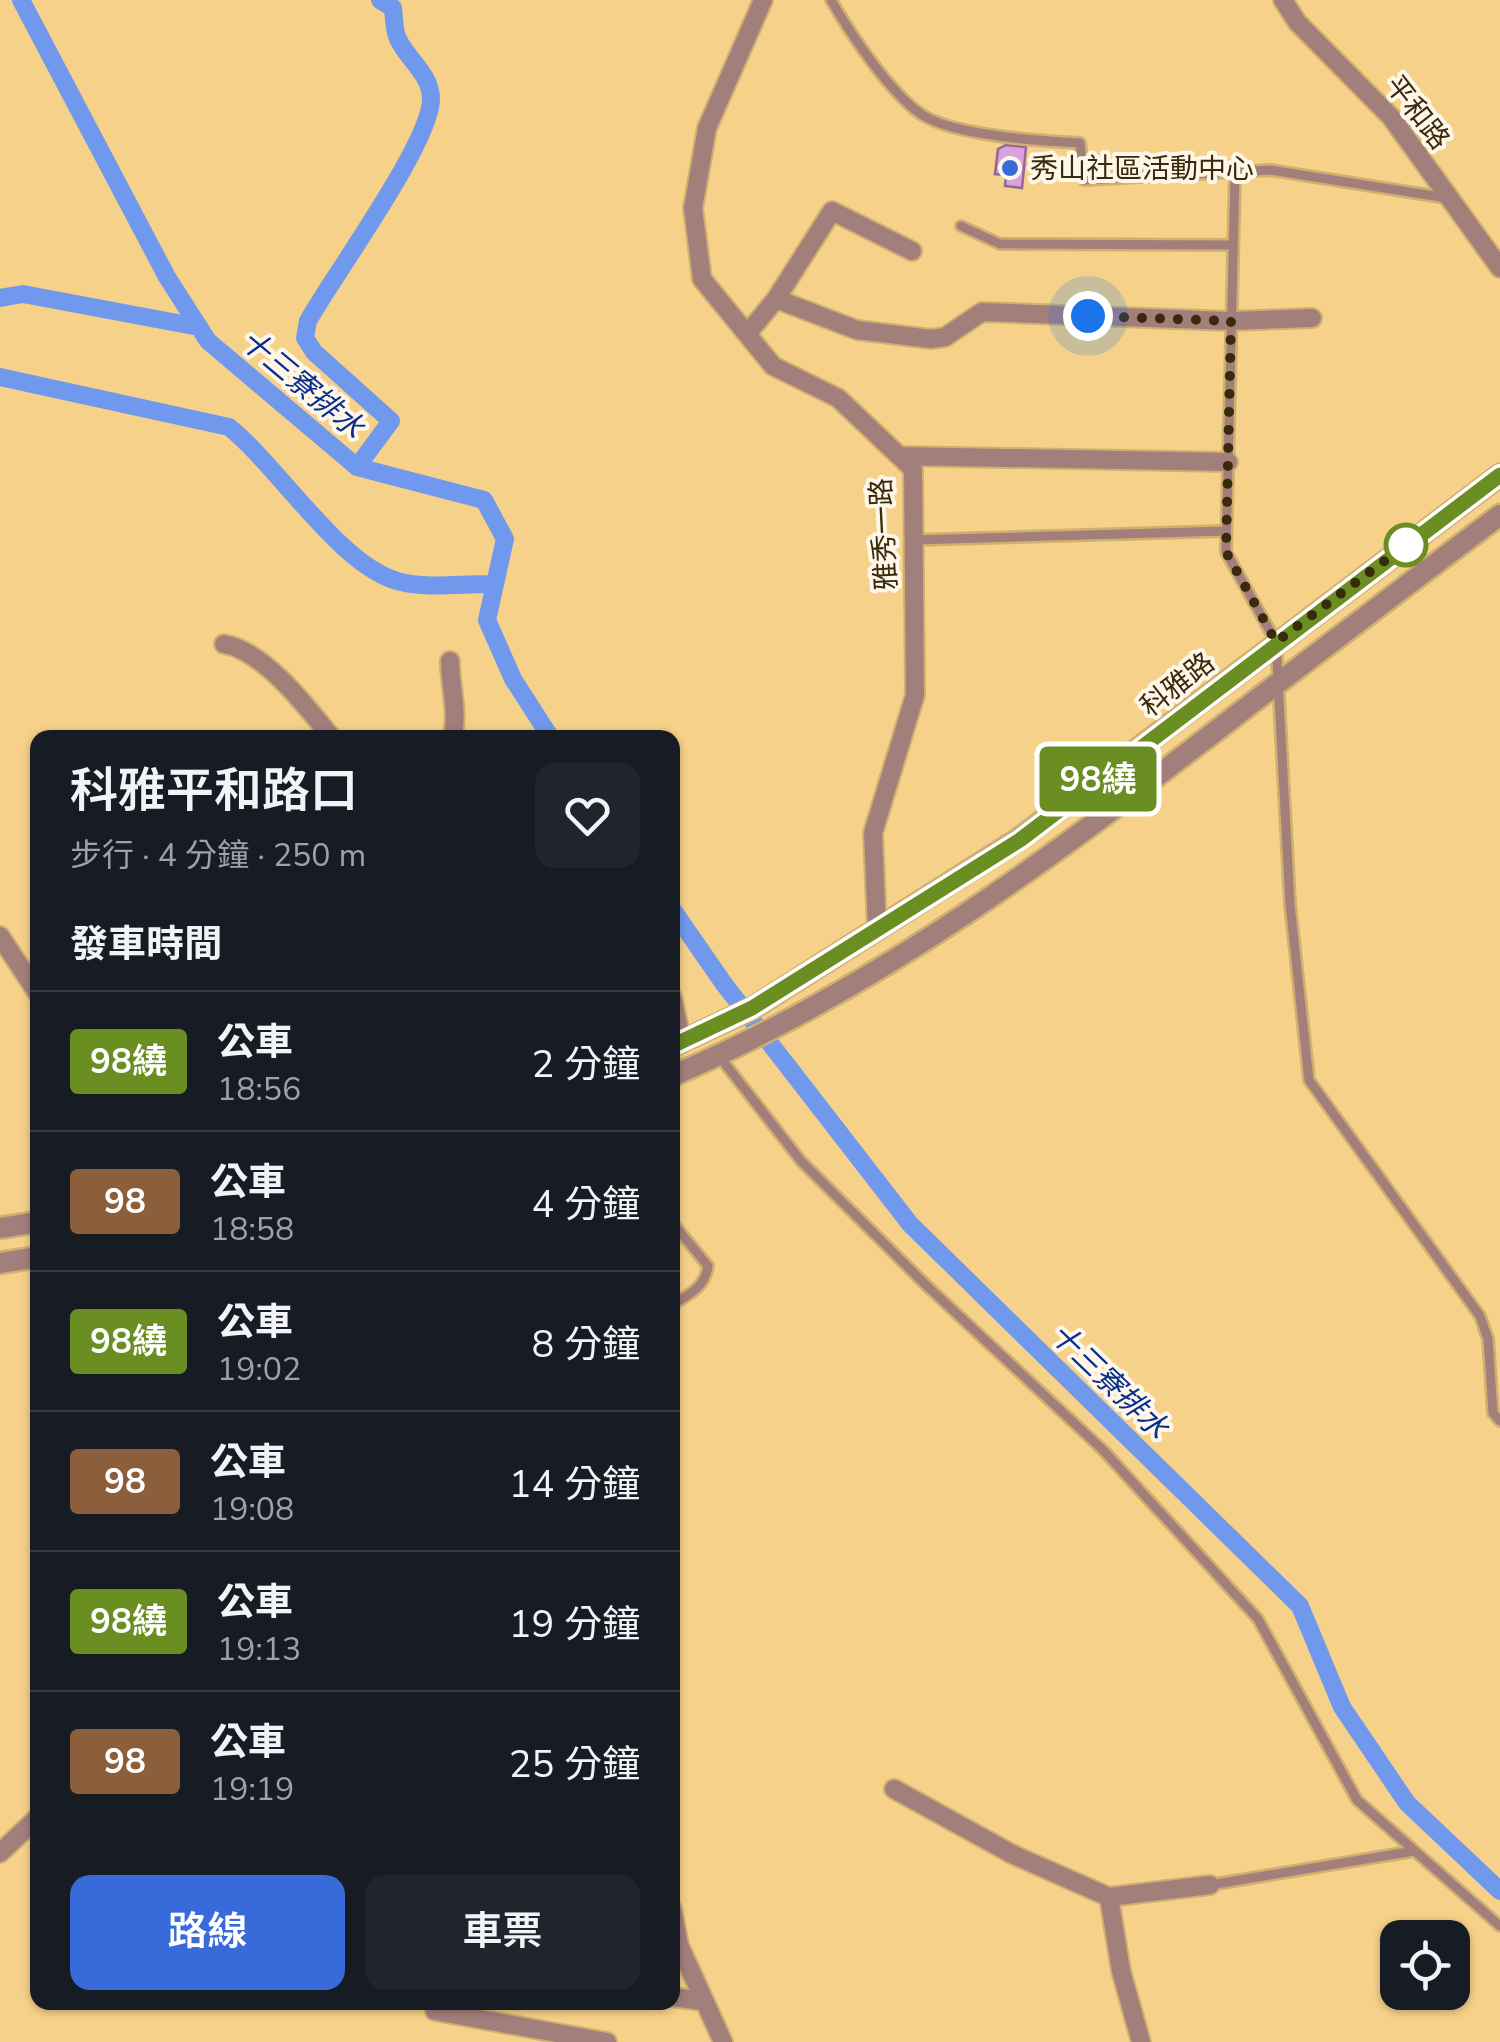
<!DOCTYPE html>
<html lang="zh-TW">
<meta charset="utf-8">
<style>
body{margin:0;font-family:"Nunito Sans","Noto Sans TC",sans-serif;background:#20242c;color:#f1f3f6;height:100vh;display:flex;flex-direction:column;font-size:38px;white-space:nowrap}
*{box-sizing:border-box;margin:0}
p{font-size:32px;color:#9ea1a6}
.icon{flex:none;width:55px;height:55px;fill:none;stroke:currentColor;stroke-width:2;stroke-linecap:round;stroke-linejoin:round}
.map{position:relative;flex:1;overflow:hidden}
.side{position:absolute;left:30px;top:730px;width:650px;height:1280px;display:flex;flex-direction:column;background:#171b24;border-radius:20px;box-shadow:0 2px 8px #0004}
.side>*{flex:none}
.badge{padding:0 20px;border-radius:8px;font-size:35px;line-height:65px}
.fabs{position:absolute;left:1380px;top:1920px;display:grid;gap:20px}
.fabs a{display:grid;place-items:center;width:90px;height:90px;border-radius:20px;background:#171b24;box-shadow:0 2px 8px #0004;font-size:50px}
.you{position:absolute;width:50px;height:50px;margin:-25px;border:8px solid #fff;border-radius:50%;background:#1a73e8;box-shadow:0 0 0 15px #1a73e833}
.map>.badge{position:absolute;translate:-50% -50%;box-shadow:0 0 0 5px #fff}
h2{padding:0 40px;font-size:38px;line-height:90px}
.round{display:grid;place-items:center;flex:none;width:105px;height:105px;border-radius:20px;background:#20242c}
.head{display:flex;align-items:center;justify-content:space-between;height:170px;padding:0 40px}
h1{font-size:48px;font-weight:600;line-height:75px}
.button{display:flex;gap:20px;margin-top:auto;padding:20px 40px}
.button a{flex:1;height:115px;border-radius:20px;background:#386ada;color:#fff;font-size:40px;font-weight:600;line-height:115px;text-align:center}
.button a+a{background:#20242c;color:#f1f3f6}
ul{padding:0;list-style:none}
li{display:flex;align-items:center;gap:30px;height:140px;padding:0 40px;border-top:2px solid #363941}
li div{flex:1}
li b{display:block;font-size:38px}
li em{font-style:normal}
li .badge{min-width:110px;font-weight:700;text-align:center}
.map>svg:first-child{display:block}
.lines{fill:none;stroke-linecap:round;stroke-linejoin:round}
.canal{stroke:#7099ed;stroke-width:18}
.building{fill:#d8a3dd;stroke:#96649b;stroke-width:2.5}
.service-casing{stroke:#d0b070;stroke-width:14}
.minor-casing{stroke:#d0b070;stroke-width:22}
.tertiary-casing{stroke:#d0b070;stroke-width:25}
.service{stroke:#a37f7c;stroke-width:9}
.minor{stroke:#a37f7c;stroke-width:18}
.tertiary{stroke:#a37f7c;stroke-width:20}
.line-casing{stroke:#fff;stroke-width:22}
.line{stroke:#6b8e23;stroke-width:15}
.walk{stroke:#382a0b;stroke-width:10;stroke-dasharray:0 18}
.poi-dot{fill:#386ada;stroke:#fef7e9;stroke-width:4}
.stop-dot{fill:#fff;stroke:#6b8e23;stroke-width:5}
.labels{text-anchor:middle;stroke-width:8;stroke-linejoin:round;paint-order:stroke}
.street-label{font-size:28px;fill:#382a0b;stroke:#fef7e9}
.poi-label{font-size:28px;fill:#382a0b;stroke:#fef7e9;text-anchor:start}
.water-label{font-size:30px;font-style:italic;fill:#082f8e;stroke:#fef7e9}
</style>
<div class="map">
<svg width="1500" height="2042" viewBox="0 0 1500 2042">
<rect width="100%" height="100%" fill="#f6d189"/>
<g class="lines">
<!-- canal -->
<path class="canal" d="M 21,0 L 167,277 L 208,341 L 357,467 L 484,500 L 505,539 L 487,620 L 513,679 L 551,738
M 0,298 L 23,294 L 199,327
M 0,377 L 229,427 C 279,467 342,569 401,582 C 429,589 466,583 495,584
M 357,467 L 391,421 L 314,352 L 305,338 L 308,321 C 333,276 431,143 431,99 C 431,74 407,59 398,39 C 394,31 394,17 393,8 L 380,0
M 672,909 L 724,984 L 910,1224 L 1300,1606 L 1342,1707 L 1407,1803 L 1500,1891"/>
</g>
<!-- building -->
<path class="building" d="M 1006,145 L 1026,147 L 1022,188 L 1005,186 L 1006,175 L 995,174 L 998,149 Z"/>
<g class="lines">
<!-- service casing -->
<g class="service-casing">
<path id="service" d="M 831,0 C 850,33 890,93 921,114 C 953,136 1041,141 1080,143 L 1084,180 L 1270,170 L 1447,198
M 1235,174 L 1226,552 L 1276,642 L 1290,904 L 1309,1080 L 1480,1316 L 1488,1339 L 1493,1413 L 1500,1421
M 961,226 L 1000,244 L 1233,245
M 914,540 L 1226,531
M 719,1056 L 801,1161 L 926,1285 L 1103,1450 L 1258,1619 L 1357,1800 L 1500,1926
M 672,1222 L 708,1266 C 705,1287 690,1294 672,1305
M 1210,1885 L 1414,1851"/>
</g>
<!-- minor casing -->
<g class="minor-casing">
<path id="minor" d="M 763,0 L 707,128 L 693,208 L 702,279 L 773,366 L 838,398 L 913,469 L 915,695 L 873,833 L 877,929
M 1283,0 L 1297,22 L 1391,117 L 1500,268
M 776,299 L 857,330 L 931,339 L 945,337 L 982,312 L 1231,321 L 1312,318
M 747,334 L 776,299 L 832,211 L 912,251
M 900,456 L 1228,462
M 224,644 C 264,651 307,707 332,738
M 450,661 C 450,688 459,712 452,738
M 0,936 L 38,994
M 672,997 L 682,1042
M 894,1789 L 1014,1855 L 1109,1897 L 1210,1885
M 0,1853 L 38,1817
M 1109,1897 L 1121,1971 L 1141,2042
M 672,1909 L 679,1945 L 723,2042
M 672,1997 L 702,2001
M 435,2011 L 607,2042"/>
</g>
<!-- tertiary casing -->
<g class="tertiary-casing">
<path id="tertiary" d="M 672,1046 L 753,1008 L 1019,839 L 1500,475
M 672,1076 C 882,986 1055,855 1234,717 C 1322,649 1411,582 1500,515
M 0,1228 L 38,1222
M 0,1263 L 38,1257"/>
</g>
<!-- service -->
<use href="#service" class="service"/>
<!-- minor -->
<use href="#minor" class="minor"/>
<!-- tertiary -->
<use href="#tertiary" class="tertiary"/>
</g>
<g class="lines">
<!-- line casing -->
<g class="line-casing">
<path id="line" d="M 672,1046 L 752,1008 L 1020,840 L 1500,475"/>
</g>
<!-- line -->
<use href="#line" class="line"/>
<!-- walk -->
<path class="walk" d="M 1088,316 L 1231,321 L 1226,552 L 1276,642 L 1406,545"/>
</g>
<!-- markers -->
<circle class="poi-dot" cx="1010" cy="168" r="10"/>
<circle class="stop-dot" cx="1406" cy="545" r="20"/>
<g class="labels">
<!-- street labels -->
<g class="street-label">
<text transform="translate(1418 112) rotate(52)" y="10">平和路</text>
<text transform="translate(883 534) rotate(-93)" y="10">雅秀一路</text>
<text transform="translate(1177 684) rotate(-38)" y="10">科雅路</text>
</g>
<!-- poi labels -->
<g class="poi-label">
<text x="1030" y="178">秀山社區活動中心</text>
</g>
<!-- water labels -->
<g class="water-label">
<text transform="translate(302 384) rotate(40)" y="10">十三寮排水</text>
<text transform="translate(1109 1381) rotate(44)" y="10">十三寮排水</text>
</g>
</g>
</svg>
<div class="fabs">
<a><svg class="icon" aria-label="locate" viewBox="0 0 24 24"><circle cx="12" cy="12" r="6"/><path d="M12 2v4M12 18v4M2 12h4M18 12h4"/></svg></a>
</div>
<div class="you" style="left:1088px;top:316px"></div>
<b class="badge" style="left:1098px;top:779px;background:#6b8e23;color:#fff">98繞</b>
<section class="side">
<div class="head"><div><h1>科雅平和路口</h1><p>步行 · 4 分鐘 · 250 m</p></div><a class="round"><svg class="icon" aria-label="heart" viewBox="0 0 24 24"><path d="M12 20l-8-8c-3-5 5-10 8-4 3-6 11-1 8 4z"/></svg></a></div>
<h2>發車時間</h2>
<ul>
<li><span class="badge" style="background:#6b8e23;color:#fff">98繞</span><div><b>公車</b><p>18:56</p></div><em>2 分鐘</em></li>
<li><span class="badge" style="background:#8b5e3c;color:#fff">98</span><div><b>公車</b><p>18:58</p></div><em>4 分鐘</em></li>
<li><span class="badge" style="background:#6b8e23;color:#fff">98繞</span><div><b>公車</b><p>19:02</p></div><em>8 分鐘</em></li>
<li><span class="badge" style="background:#8b5e3c;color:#fff">98</span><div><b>公車</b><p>19:08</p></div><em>14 分鐘</em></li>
<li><span class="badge" style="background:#6b8e23;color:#fff">98繞</span><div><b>公車</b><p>19:13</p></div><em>19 分鐘</em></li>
<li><span class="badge" style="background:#8b5e3c;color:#fff">98</span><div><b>公車</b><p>19:19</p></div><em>25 分鐘</em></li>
</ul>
<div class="button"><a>路線</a><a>車票</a></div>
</section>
</div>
